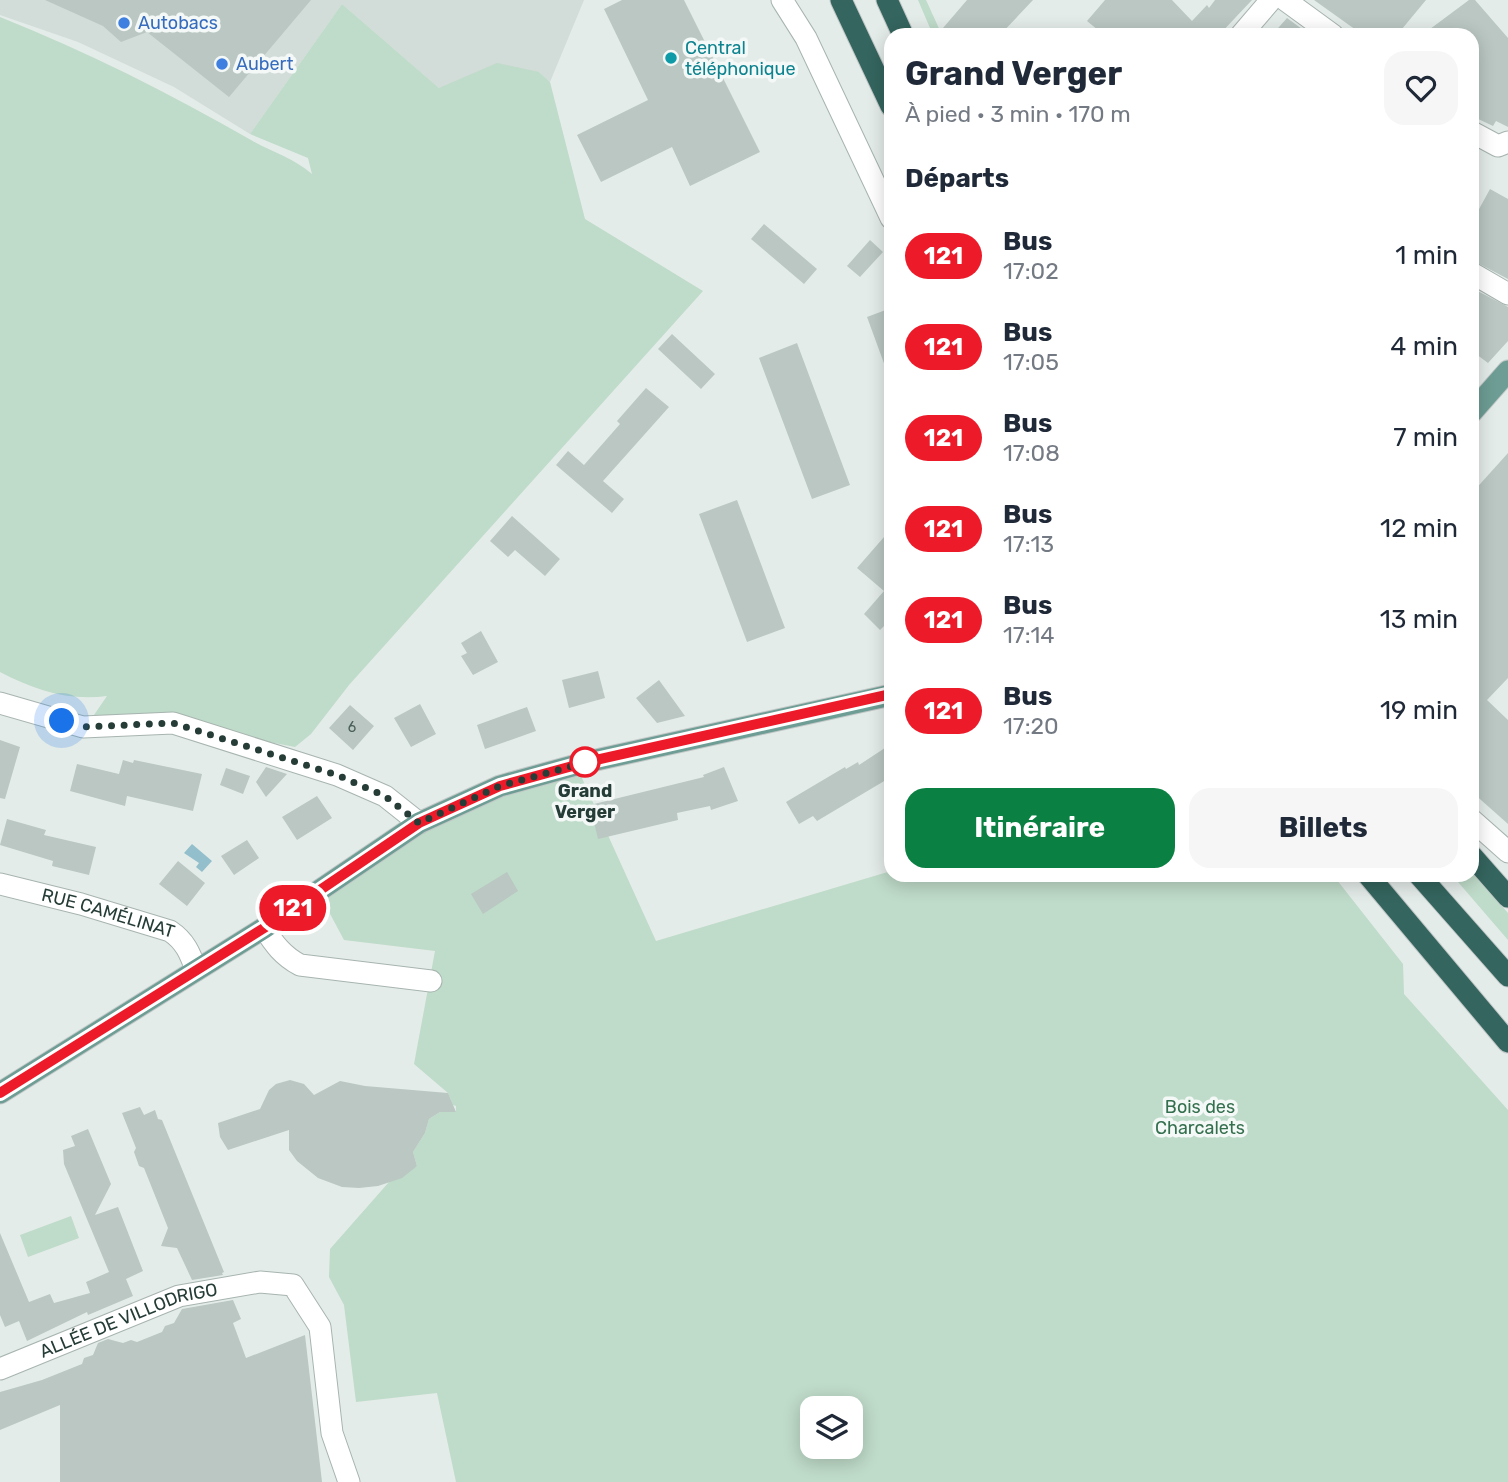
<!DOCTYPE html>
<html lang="fr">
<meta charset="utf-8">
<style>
body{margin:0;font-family:Rubik,sans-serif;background:#f6f6f7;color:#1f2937;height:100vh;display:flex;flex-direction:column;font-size:26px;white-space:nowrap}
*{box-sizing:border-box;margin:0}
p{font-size:23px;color:#747a83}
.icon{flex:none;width:38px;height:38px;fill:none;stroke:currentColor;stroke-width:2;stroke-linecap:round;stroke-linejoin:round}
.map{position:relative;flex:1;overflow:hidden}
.drawer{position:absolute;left:884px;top:28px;width:595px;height:854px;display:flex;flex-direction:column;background:#fff;border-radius:21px;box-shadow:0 4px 18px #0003}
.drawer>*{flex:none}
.badge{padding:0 14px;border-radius:23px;font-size:24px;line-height:46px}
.fabs{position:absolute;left:800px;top:1396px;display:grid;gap:14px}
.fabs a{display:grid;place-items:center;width:63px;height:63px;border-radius:14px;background:#fff;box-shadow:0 4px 18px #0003;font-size:35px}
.you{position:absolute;width:35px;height:35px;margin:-18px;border:5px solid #fff;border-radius:50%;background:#1a73e8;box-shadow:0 0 0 10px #1a73e833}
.map>.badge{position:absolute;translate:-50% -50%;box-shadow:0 0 0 4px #fff}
h2{padding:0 21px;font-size:26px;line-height:63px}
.round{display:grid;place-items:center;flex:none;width:74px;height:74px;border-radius:21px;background:#f6f6f7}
.summary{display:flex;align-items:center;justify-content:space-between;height:119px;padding:0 21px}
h1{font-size:33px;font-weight:700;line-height:52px}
.button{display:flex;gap:14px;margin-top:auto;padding:14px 21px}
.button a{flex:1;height:80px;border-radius:21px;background:#0b8043;color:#fff;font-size:28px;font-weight:700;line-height:80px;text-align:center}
.button a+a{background:#f6f6f7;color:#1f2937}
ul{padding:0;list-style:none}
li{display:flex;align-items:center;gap:21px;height:91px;padding:0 21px}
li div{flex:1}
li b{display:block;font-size:26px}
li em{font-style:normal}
li .badge{min-width:77px;font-weight:700;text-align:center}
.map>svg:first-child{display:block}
.built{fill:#d2dcd8}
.green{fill:#bfdbc9;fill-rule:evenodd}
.water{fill:#92bfcb}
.building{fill:#bac7c2}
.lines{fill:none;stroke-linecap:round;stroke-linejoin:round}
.minor-casing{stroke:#a7b4b0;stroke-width:23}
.major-casing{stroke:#c2c8c7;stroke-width:23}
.highway-casing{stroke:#c2c8c7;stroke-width:23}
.minor{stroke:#fff;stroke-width:21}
.major{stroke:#6d9d94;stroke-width:21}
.highway{stroke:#34655e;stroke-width:21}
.line-casing{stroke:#fff;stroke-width:16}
.line{stroke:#ed1b2a;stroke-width:10}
.walk{stroke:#253c37;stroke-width:7;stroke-dasharray:0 12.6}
.shop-dot{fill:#3f7fe0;stroke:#f4f9f7;stroke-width:2.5}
.culture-dot{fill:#0f9aa8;stroke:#f4f9f7;stroke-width:2.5}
.stop-dot{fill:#fff;stroke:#ed1b2a;stroke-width:3.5}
.labels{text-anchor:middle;stroke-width:7;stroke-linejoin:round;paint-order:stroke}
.number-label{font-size:14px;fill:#4a5f5a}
.shop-label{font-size:18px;fill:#366cbe;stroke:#f4f9f7;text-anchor:start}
.culture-label{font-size:18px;fill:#0d838f;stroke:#f4f9f7;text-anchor:start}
.stop-label{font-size:18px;font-weight:bold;fill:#253c37;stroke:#f4f9f7}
.street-label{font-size:18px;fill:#253c37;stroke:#f4f9f7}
.park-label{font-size:18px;fill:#346f4e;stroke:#f4f9f7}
</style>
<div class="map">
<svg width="1508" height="1482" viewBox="0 0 1508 1482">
<rect width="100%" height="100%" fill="#e4ece9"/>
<!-- built -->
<path class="built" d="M 0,0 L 584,0 L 550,82 L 539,72 L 439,88 L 342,4 L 250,134 L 174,87 L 78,42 L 0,15 Z"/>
<!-- green -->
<path class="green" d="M 918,0 L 926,0 L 942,35 L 933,35 Z
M 342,4 L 439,88 L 497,63 L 539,72 L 550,82 L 585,219 L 703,291 L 349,685 L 311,734 L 295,747 L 173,723 L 94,715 L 107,696 C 67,701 35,690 0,672 L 0,17 C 88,52 169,93 251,140 C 272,152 294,158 312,174 L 308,158 L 250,134 Z
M 576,765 L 656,941 L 891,871 L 891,875 L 1333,875 L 1403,964 L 1404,994 L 1508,1110 L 1508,1482 L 456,1482 L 437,1393 L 356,1402 L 344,1305 L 329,1277 L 330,1249 L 389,1182 L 417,1166 L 413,1152 L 425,1133 L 429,1119 L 440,1112 L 456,1112 L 456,1106 L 453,1105 L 448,1093 L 414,1064 L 435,951 L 344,940 L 328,910 L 299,904 L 419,823 ZM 812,1409 L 850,1409 L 850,1447 L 812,1447 Z
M 1472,872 L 1508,913 L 1508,940 L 1452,875 L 1472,875 Z
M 71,1216 L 79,1238 L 28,1257 L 20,1235 Z"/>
<!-- water -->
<path class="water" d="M 192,844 L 212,861 L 202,872 L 196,867 L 199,863 L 184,853 Z"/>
<!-- building -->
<path class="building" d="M 45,0 L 311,0 L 229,97 L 147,32 L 121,42 L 103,26 Z
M 622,0 L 684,0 L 760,152 L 690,186 L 672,147 L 601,182 L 577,135 L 648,100 L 604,9 Z
M 967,0 L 1033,0 L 1000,35 L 937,35 Z
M 1105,0 L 1172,0 L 1192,21 L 1207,5 L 1209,8 L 1215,0 L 1252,0 L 1219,35 L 1104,35 L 1087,21 Z
M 1314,0 L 1426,0 L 1397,35 L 1363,35 Z
M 1469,0 L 1475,0 L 1508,38 L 1508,127 L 1496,121 L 1493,126 L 1472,116 L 1472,35 L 1422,35 Z
M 1287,18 L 1302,29 L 1297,35 L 1272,35 Z
M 1490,189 L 1508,199 L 1508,279 L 1472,260 L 1472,222 Z
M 764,224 L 817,269 L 804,284 L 751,239 Z
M 870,240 L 883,252 L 860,277 L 847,266 Z
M 1472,288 L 1508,307 L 1508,341 L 1488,363 L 1472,351 Z
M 891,308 L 891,376 L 889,377 L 867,317 Z
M 672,334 L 715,374 L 701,389 L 658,349 Z
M 797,343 L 850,485 L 812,499 L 759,358 Z
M 646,388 L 669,407 L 603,481 L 624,499 L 612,513 L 556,465 L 568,451 L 584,465 L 620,424 L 617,421 Z
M 1508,453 L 1508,678 L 1487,700 L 1508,720 L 1508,824 L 1472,792 L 1472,493 Z
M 737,500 L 785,628 L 747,642 L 699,514 Z
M 512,516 L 560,559 L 545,576 L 515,550 L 508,557 L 490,541 Z
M 891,529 L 891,619 L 880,630 L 864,614 L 884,591 L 857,568 Z
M 481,631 L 498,662 L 473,675 L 461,656 L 467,653 L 461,643 Z
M 598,671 L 605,698 L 569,708 L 562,680 Z
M 659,680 L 685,716 L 657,723 L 636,698 Z
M 420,704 L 436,734 L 411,747 L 394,718 Z
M 350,705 L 374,726 L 353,750 L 329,728 Z
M 527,707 L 536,731 L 485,749 L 477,725 Z
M 0,740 L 20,747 L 5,799 L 0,798 Z
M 891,744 L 891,777 L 817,821 L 813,816 L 799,824 L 786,802 L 845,767 L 846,769 L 858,762 L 859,765 Z
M 123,760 L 133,763 L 134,760 L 202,774 L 193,811 L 127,796 L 125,806 L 70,791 L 77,764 L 119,774 Z
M 266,767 L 287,774 L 266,797 L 256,782 Z
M 724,767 L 738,801 L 711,810 L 710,806 L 677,813 L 678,820 L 598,839 L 590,805 L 704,777 L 703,775 Z
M 226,768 L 250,776 L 243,794 L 220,785 Z
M 317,796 L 332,818 L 297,840 L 282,817 Z
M 7,819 L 46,830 L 44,835 L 96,847 L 89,875 L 52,866 L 53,861 L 0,845 Z
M 247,840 L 259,858 L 234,875 L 221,856 Z
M 178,861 L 205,883 L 187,906 L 159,884 Z
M 507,872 L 518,891 L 483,914 L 471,894 Z
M 290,1080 L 304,1084 L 314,1095 L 340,1081 L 365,1086 L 448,1093 L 456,1112 L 440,1112 L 429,1119 L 425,1133 L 413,1152 L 417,1166 L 402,1178 L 378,1186 L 359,1188 L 342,1187 L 318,1178 L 297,1161 L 289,1150 L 289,1130 L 228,1150 L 220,1137 L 218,1123 L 260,1109 L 269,1090 L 276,1084 Z
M 140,1107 L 144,1115 L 155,1110 L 158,1119 L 162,1120 L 224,1272 L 222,1273 L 223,1275 L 192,1280 L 177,1248 L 161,1246 L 168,1228 L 144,1168 L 139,1166 L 134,1152 L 136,1148 L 122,1113 Z
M 88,1129 L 111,1184 L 95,1215 L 118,1207 L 143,1271 L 126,1279 L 133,1296 L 88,1315 L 87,1312 L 27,1341 L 19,1321 L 5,1327 L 0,1315 L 0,1233 L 29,1302 L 50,1294 L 54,1303 L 90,1293 L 86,1282 L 109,1272 L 64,1164 L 63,1150 L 75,1146 L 71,1136 Z
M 233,1300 L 241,1319 L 233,1323 L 246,1358 L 305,1335 L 322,1482 L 60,1482 L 60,1405 L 0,1430 L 0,1392 L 42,1380 L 82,1364 L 84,1358 L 93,1355 L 98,1343 L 108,1339 L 123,1343 L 131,1340 L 137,1342 L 162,1332 L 165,1326 L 174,1323 L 182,1309 Z"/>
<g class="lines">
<!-- minor casing -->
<g class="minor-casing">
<g id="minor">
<path d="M 782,0 L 806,38 L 891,218"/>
<path d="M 1285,0 L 1333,35"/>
<path d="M 1241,35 L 1271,0"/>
<path d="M 1472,132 L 1498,146 L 1508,142"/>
<path d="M 1472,273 L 1508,294"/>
<path d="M 0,703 L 83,727 L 173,723 L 337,775 L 385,796 L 419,823"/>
<path d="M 1472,820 L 1508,852"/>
<path id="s1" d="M 0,884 L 81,904 L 170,931 C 185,941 190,953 196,970"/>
<path d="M 264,928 C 274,944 283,956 300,965 L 431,981"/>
<path id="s2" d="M 0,1369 L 179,1296 L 260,1282 L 293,1285 L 320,1327 L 332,1433 L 349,1482"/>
</g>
</g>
<!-- major casing -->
<g class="major-casing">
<path id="major" d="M 1472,412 L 1508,371
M 0,1093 L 264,928 L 419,823 L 500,786 L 587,762 L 891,695"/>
</g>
<!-- highway casing -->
<g class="highway-casing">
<path id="highway" d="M 841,0 L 891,106
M 887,0 L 903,35
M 1472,856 L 1508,897
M 1368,875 L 1508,1042
M 1419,875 L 1508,976"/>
</g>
<!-- minor -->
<use href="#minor" class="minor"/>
<!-- major -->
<use href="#major" class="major"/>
<!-- highway -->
<use href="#highway" class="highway"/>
</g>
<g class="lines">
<!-- line casing -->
<g class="line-casing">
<path id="line" d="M 0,1093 L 264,928 L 419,823 L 500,786 L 587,762 L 891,694"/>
</g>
<!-- line -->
<use href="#line" class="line"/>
<!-- walk -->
<path class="walk" d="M 62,721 L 83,727 L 173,723 L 337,775 L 385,796 L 419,823 L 500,786 L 587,762 L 585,762"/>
</g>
<!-- markers -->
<g class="shop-dot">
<circle cx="124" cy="23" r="7"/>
<circle cx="222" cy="64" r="7"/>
</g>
<circle class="culture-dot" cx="671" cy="58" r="7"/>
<circle class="stop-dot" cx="585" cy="762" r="14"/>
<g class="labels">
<!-- number labels -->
<g class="number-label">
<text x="352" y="732">6</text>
</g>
<!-- shop labels -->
<g class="shop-label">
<text x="138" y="29">Autobacs</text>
<text x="236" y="70">Aubert</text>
</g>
<!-- culture labels -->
<g class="culture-label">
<text x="685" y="54">Central<tspan x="685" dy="21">téléphonique</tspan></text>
</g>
<!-- stop labels -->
<g class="stop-label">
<text x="585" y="797">Grand<tspan x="585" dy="21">Verger</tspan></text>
</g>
<!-- street labels -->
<g class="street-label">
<text dy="6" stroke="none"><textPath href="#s1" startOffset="112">RUE CAMÉLINAT</textPath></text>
<text dy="6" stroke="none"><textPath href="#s2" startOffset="138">ALLÉE DE VILLODRIGO</textPath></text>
</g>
<!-- park labels -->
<g class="park-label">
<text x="1200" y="1113">Bois des<tspan x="1200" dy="21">Charcalets</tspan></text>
</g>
</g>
</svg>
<div class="fabs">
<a><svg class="icon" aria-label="layers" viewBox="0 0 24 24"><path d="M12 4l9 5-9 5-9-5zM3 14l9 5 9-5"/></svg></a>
</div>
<div class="you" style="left:62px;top:721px"></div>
<b class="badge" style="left:293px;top:908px;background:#ed1b2a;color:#fff">121</b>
<section class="drawer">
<div class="summary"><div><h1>Grand Verger</h1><p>À pied · 3 min · 170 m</p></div><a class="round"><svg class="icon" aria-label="heart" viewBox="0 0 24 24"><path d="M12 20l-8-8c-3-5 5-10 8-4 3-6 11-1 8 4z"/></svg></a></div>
<h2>Départs</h2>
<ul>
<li><span class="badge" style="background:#ed1b2a;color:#fff">121</span><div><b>Bus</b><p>17:02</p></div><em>1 min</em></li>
<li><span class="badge" style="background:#ed1b2a;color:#fff">121</span><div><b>Bus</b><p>17:05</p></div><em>4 min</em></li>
<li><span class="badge" style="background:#ed1b2a;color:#fff">121</span><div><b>Bus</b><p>17:08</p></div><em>7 min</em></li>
<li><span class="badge" style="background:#ed1b2a;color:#fff">121</span><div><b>Bus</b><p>17:13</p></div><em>12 min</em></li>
<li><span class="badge" style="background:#ed1b2a;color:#fff">121</span><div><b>Bus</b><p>17:14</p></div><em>13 min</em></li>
<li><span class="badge" style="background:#ed1b2a;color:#fff">121</span><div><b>Bus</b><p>17:20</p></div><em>19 min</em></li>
</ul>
<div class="button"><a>Itinéraire</a><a>Billets</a></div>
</section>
</div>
